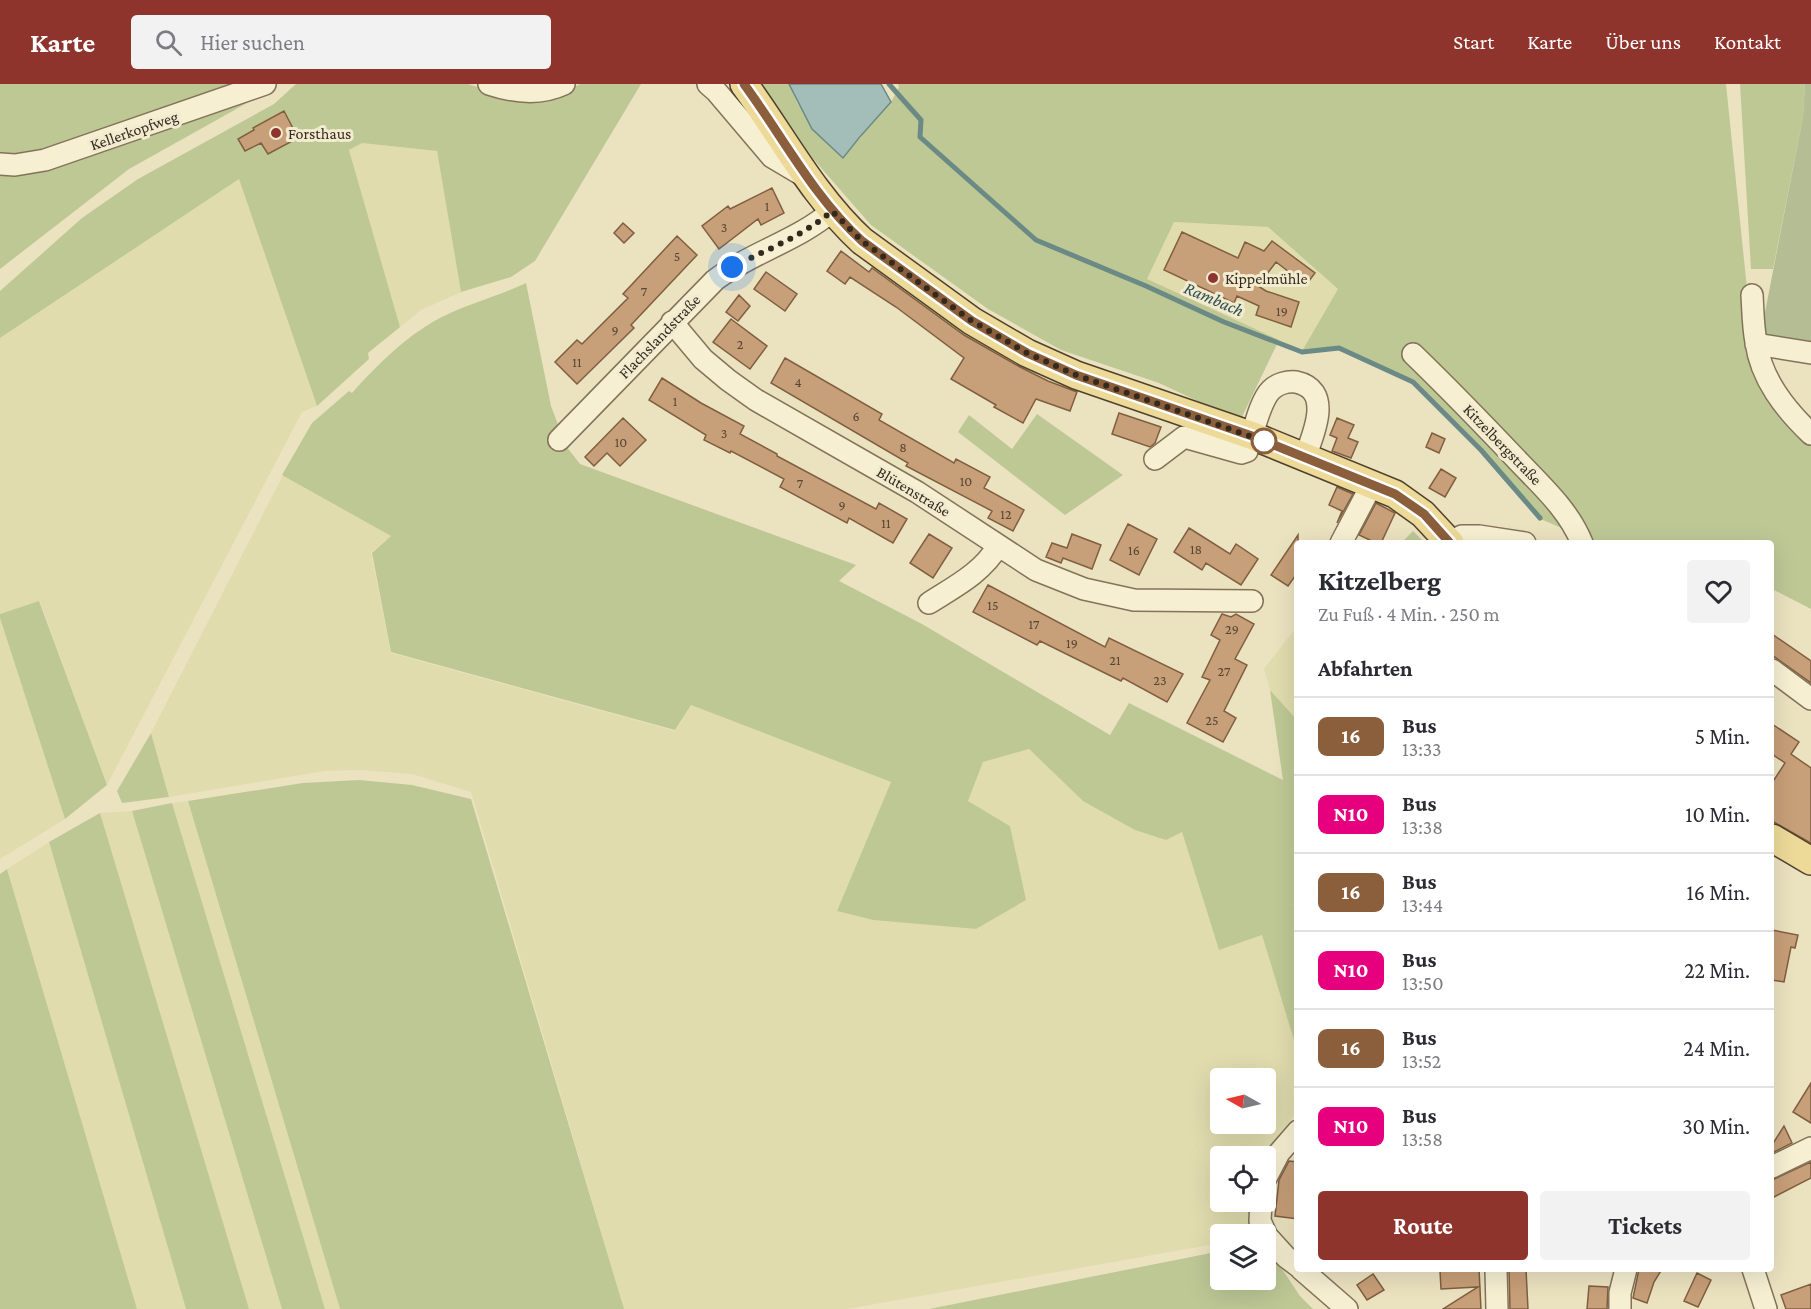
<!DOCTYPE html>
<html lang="de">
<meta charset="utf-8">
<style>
body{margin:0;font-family:"Crimson Pro",serif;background:#f2f2f3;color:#2b2b33;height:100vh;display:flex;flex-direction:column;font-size:22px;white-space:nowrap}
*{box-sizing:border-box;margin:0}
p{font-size:20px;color:#7c7c81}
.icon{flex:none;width:33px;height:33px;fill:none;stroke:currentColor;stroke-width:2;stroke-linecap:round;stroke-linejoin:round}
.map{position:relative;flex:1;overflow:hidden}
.drawer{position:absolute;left:1294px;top:456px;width:480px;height:732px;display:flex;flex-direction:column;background:#fff;border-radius:6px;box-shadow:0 6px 24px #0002}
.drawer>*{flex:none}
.badge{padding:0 12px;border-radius:9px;font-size:21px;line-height:39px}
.needle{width:39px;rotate:278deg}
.fabs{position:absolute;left:1210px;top:984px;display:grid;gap:12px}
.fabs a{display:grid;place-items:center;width:66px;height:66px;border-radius:6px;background:#fff;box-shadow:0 6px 24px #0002;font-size:30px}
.you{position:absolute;width:30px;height:30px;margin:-15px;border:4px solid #fff;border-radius:50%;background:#1a73e8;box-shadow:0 0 0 9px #1a73e833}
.map>.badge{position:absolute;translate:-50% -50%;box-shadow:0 0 0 3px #fff}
h2{padding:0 24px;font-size:22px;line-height:54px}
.round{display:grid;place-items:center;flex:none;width:63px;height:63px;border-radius:6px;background:#f2f2f3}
.summary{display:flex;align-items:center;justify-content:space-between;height:102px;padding:0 24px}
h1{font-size:28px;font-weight:700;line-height:45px}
.action{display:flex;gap:12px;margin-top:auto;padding:12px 24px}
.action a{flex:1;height:69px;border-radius:6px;background:#8e342d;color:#fff;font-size:24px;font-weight:700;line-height:69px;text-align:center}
.action a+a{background:#f2f2f3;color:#2b2b33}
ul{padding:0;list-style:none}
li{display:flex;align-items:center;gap:18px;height:78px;padding:0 24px;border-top:2px solid #e1e1e2}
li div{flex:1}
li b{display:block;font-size:22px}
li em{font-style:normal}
li .badge{min-width:66px;font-weight:700;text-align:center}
header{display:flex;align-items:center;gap:36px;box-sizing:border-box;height:84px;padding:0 30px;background:#8e342d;color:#fff}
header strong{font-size:28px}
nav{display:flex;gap:33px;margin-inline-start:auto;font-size:21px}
.search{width:420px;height:54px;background:#f2f2f3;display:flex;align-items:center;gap:15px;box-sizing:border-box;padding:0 21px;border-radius:6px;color:#7c7c81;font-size:22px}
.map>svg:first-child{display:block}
.farmland{fill:#e0dcae;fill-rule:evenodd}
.green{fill:#bec895}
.cemetery{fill:#b4bd94}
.water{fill:#a3bdb8;stroke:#6b8a85;stroke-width:1.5}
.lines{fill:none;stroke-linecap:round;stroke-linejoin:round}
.stream{stroke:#6b8a85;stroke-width:5}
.building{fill:#c79f78;stroke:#805f40;stroke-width:1.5}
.minor-casing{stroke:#837359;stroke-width:24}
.major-casing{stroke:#50412d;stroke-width:30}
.minor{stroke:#f6efd2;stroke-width:21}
.major{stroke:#edda99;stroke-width:27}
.line-casing{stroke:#fff;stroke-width:14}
.line{stroke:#8b5e3c;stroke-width:9}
.walk{stroke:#33291d;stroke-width:6;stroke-dasharray:0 10.8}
.poi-dot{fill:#8e342d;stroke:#f3ebcf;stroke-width:2}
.stop-dot{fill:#fff;stroke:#8b5e3c;stroke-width:3}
.labels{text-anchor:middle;stroke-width:6;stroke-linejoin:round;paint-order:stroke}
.number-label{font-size:14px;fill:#584634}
.street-label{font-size:16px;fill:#33291d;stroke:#f3ebcf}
.poi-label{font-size:16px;fill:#33291d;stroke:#f3ebcf;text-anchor:start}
.water-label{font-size:18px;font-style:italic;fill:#2d5152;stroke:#f3ebcf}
</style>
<header>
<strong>Karte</strong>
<div class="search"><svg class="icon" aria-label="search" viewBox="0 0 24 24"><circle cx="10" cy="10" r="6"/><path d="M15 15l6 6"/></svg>Hier suchen</div>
<nav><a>Start</a><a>Karte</a><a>Über uns</a><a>Kontakt</a></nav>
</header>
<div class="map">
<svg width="1811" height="1225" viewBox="0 0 1811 1225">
<rect width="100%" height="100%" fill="#ebe2c0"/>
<!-- farmland -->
<path class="farmland" d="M 362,59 L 437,67 L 461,208 L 421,226 L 400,243 L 349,66 Z
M 239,95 L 317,322 L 302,328 L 107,701 L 40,518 L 0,530 L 0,254 Z
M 1174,138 L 1268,143 L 1338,205 L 1302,267 L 1146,196 Z
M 283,391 L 391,452 L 371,469 L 391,569 L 675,647 L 691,621 L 891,698 L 837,827 L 873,836 L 976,845 L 1010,742 L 968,717 L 983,678 L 1029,665 L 1083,717 L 1182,748 L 1219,866 L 1262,851 L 1297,966 L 1297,1028 L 1261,1072 L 1221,1072 L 1221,1118 L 1251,1118 L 1247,1150 L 1221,1150 L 1221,1159 L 847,1225 L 624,1225 L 471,708 L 412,690 L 361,686 L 324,687 L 169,713 L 151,649 ZM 1221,994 L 1266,994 L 1266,1040 L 1221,1040 Z
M 0,534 L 65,735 L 0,775 Z
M 1297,542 L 1297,636 L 1270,606 L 1264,585 Z
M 188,717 L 340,1225 L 325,1225 L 172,719 Z
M 132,727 L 282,1225 L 249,1225 L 100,729 Z
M 49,758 L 186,1225 L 137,1225 L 7,785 Z"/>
<!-- green -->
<path class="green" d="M 0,0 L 243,0 L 62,61 L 16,73 L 0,71 Z
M 296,0 L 468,0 L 508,13 L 552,14 L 580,0 L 641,0 L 535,177 L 511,193 L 461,208 L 437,67 L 362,59 L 349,66 L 400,243 L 368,269 L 369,275 L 317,322 L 239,95 L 0,254 L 0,207 L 82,134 L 138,95 L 274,20 Z
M 756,0 L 789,0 L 798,20 L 843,74 L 891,18 L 899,3 L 898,0 L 1726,0 L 1755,283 L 1811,359 L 1811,525 L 1772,505 L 1772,459 L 1597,459 L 1538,434 L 1482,364 L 1414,297 L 1339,262 L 1302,267 L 1338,205 L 1268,143 L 1174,138 L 1147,195 L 1279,256 L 1240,337 L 1159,299 L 1061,266 L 988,225 L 871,141 L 801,61 Z
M 1740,0 L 1805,0 L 1803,33 L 1773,185 L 1751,185 Z
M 274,4 L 129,85 L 0,185 L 0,86 L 46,84 L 115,64 Z
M 526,199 L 551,322 L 566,362 L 580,380 L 856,481 L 839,497 L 922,540 L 1110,651 L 1129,619 L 1283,696 L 1270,606 L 1297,636 L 1297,821 L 1291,820 L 1298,822 L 1297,966 L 1262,851 L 1219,866 L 1182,748 L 1166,756 L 1135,746 L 1083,717 L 1029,665 L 983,678 L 968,717 L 1010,742 L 1026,816 L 976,845 L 873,836 L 837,827 L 891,698 L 691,621 L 675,646 L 391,568 L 372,469 L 391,452 L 282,391 L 312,339 L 349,307 L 352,309 C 378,280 409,249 444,232 C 470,219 499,212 526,199 Z
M 1037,330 L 1123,391 L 1065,431 L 958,348 L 969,331 L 1012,365 Z
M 1413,447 L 1425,459 L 1401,459 Z
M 39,517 L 107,701 L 65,735 L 0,534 L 0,530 Z
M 151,649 L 169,713 L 122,719 L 117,707 Z
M 359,696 L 412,701 L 471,715 L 624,1225 L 340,1225 L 188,717 L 303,699 Z
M 172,719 L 325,1225 L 282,1225 L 132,727 Z
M 100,729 L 249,1225 L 186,1225 L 49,758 Z
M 7,785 L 137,1225 L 0,1225 L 0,790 Z
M 1266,1161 L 1300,1212 L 1313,1225 L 929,1225 L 1221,1167 L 1221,1196 L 1266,1196 Z"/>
<!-- cemetery -->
<path class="cemetery" d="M 1805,0 L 1811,0 L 1811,261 L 1760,254 L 1803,33 Z"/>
<!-- water -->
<path class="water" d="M 789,0 L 881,0 L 891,18 L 859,54 L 843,74 L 812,45 Z"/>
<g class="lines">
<!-- stream -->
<path class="stream" d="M 889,0 L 921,36 L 920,53 L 1036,156 L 1146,202 L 1224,238 L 1302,268 L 1339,264 L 1413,298 L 1481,366 L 1540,434"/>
</g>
<!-- building -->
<path class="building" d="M 284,27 L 298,54 L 268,70 L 261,59 L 245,67 L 238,55 L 254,46 L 253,44 Z
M 772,104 L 784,129 L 761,141 L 758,135 L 719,165 L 702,142 L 728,122 L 730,125 Z
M 623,139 L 634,149 L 624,159 L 614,149 Z
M 1182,148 L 1238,174 L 1245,158 L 1264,167 L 1272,157 L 1315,189 L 1306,201 L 1276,178 L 1258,202 L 1266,207 L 1299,218 L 1291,243 L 1256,231 L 1259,222 L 1237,212 L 1234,219 L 1164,186 Z
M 677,152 L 697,171 L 631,241 L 634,244 L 577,300 L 555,278 L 577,256 L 582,260 L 628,214 L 623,210 Z
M 841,167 L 869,188 L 872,184 L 964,251 L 1020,283 L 1048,297 L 1077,308 L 1070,327 L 1036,315 L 1023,339 L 994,323 L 996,321 L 951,295 L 964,274 L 896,223 L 850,193 L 845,200 L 827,187 Z
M 766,188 L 797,210 L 785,227 L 754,205 Z
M 739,211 L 750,222 L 738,237 L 726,228 Z
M 731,235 L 767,262 L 750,285 L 713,258 Z
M 785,274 L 882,330 L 879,336 L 954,379 L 956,375 L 990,393 L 984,404 L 1024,426 L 1013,447 L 988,434 L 992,427 L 906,382 L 908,379 L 771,299 Z
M 662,294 L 701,319 L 744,342 L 740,350 L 777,370 L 777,372 L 876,425 L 879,419 L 907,435 L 893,459 L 849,434 L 847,439 L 780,403 L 784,395 L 731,367 L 730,369 L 704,356 L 706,351 L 649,316 Z
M 1119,329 L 1161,343 L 1155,359 L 1150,363 L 1112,350 Z
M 623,334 L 646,356 L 620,382 L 607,369 L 594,382 L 585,373 Z
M 1337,334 L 1354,341 L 1348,354 L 1358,358 L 1351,374 L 1332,367 L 1337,354 L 1330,351 Z
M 1432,349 L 1445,355 L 1439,369 L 1426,363 Z
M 1441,385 L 1456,394 L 1445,413 L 1429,404 Z
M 1337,403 L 1353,410 L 1337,439 L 1342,427 L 1329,421 Z
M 1376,419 L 1395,429 L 1381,459 L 1376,459 L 1359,451 Z
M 1128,440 L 1157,455 L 1139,491 L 1110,476 Z
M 1189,444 L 1230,470 L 1236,460 L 1258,475 L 1241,501 L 1206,479 L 1202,486 L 1174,468 Z
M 929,450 L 952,464 L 933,494 L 910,479 Z
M 1072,450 L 1101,461 L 1092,485 L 1063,474 L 1061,479 L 1046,473 L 1052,459 L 1067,464 Z
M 1298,451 L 1298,488 L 1288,502 L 1271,491 Z
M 988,501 L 1105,563 L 1109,554 L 1183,590 L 1167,618 L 1123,594 L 1121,597 L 1040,557 L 1037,561 L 973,528 Z
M 1222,530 L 1231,533 L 1236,530 L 1254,540 L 1235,575 L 1247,581 L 1224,627 L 1236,634 L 1223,658 L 1187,639 L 1210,596 L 1202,593 L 1220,556 L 1211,551 Z
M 1772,550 L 1811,577 L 1811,599 L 1772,571 Z
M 1772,640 L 1799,658 L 1791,670 L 1811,684 L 1811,759 L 1772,737 L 1772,699 L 1785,679 L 1772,670 Z
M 1772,846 L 1798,851 L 1795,864 L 1791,863 L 1784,898 L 1772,896 Z
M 1811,999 L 1811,1039 L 1793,1028 Z
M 1784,1042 L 1792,1059 L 1772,1069 L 1772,1061 Z
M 1289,1077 L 1298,1078 L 1298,1135 L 1275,1132 L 1279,1096 Z
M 1811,1078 L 1811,1094 L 1772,1114 L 1772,1096 Z
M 1479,1185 L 1481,1225 L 1443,1225 L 1478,1203 L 1441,1205 L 1440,1187 Z
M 1509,1185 L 1526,1185 L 1528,1225 L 1510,1225 Z
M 1639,1185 L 1662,1185 L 1654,1198 L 1647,1219 L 1633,1214 Z
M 1697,1189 L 1711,1196 L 1698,1223 L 1684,1217 Z
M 1373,1190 L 1384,1206 L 1367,1216 L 1357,1201 Z
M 1811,1200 L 1811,1225 L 1786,1225 L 1781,1211 Z
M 1589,1202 L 1608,1203 L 1607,1225 L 1587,1225 Z"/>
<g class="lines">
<!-- minor casing -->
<g class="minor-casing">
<path id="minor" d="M 489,0 C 513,8 541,11 564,0
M 708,0 L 716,7 L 772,73 L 804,92
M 0,80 L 15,81 L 45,76 L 265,0
M 1752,211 C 1753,227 1753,243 1756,258 C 1761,295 1785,325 1811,350
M 672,238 L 703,275 L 728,296 L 756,316 L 917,408 L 1036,486 L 1084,505 L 1134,516 L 1252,517
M 1756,260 L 1811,269
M 1413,270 C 1449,305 1485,342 1520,379 C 1544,404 1569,427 1582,459
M 559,356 L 715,196 C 752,168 797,157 832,127
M 1155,375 L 1184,353 L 1241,369 L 1247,367 C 1253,351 1259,318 1271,306 C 1277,300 1287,297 1296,298 C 1334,306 1313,351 1305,373
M 1449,458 L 1462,452 L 1479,452 L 1525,459
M 1341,459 L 1372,400
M 929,519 C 954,503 982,489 998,462
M 1772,586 L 1811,615
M 1772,1083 L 1811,1064
M 1266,1094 L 1279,1069 L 1298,1047
M 1261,1118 L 1260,1137 L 1266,1150
M 1266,1151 L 1286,1173 L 1298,1182
M 1301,1185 L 1347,1225
M 1496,1185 L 1497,1225
M 1753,1185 L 1766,1225
M 1620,1225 L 1620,1209 L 1626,1185"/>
</g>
<!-- major casing -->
<g class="major-casing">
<path id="major" d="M 744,0 C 783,53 813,112 862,157 L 972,237 L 1027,269 L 1076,291 L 1253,352 L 1395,410 L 1423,430 L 1450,459
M 1772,754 L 1811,777"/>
</g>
<!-- minor -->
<use href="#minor" class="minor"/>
<!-- major -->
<use href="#major" class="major"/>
</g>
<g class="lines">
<!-- line casing -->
<g class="line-casing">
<path id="line" d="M 744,0 C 783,53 813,112 862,157 L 972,237 L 1027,269 L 1076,291 L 1252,352 L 1395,410 L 1424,430 L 1450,459"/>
</g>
<!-- line -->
<use href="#line" class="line"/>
<!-- walk -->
<path class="walk" d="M 732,183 C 766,166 803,152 832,127 L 862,157 L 936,211 L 972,237 L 1027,269 L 1076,291 L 1264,357"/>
</g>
<!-- markers -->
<g class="poi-dot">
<circle cx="276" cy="49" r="6"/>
<circle cx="1213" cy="194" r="6"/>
</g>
<circle class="stop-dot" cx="1264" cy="357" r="12"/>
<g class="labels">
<!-- number labels -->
<g class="number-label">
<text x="767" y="127">1</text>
<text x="724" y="148">3</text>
<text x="677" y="177">5</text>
<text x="644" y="212">7</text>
<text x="1282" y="232">19</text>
<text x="615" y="251">9</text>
<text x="740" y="265">2</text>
<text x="577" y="283">11</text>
<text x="798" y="303">4</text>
<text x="675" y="322">1</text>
<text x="856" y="337">6</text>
<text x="724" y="354">3</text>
<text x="621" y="363">10</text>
<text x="903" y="368">8</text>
<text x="966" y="402">10</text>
<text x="800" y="404">7</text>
<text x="842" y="426">9</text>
<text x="1006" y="435">12</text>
<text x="886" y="444">11</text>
<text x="1196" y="470">18</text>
<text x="1134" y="471">16</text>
<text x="993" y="526">15</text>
<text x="1034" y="545">17</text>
<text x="1232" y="550">29</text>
<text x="1072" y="564">19</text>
<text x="1115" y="581">21</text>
<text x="1224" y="592">27</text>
<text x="1160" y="601">23</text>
<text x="1212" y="641">25</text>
</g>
<!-- street labels -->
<g class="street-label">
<text transform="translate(134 46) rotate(-19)" y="6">Kellerkopfweg</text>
<text transform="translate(659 252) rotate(-46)" y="6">Flachslandstraße</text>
<text transform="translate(1503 360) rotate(46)" y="6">Kitzelbergstraße</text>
<text transform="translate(914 407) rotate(31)" y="6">Blütenstraße</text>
</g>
<!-- poi labels -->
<g class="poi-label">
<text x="288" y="55">Forsthaus</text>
<text x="1225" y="200">Kippelmühle</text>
</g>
<!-- water labels -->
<g class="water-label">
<text transform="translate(1214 215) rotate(23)" y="6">Rambach</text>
</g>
</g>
</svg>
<div class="fabs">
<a><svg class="needle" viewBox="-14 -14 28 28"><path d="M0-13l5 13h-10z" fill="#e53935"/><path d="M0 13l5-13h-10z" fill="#7c7c81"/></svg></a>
<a><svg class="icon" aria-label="locate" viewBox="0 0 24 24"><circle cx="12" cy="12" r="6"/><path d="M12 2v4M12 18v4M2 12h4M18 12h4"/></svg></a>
<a><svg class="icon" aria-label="layers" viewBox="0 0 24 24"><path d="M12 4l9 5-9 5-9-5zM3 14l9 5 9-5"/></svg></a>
</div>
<div class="you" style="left:732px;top:183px"></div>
<section class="drawer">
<div class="summary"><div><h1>Kitzelberg</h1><p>Zu Fuß · 4 Min. · 250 m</p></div><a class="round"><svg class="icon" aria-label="heart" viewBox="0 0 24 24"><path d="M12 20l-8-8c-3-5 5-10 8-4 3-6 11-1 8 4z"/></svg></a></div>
<h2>Abfahrten</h2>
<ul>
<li><span class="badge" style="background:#8b5e3c;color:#fff">16</span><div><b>Bus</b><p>13:33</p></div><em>5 Min.</em></li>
<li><span class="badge" style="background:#e6007e;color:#fff">N10</span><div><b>Bus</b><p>13:38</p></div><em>10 Min.</em></li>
<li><span class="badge" style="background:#8b5e3c;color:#fff">16</span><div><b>Bus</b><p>13:44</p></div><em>16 Min.</em></li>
<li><span class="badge" style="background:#e6007e;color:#fff">N10</span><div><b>Bus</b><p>13:50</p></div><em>22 Min.</em></li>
<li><span class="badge" style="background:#8b5e3c;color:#fff">16</span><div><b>Bus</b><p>13:52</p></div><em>24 Min.</em></li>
<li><span class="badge" style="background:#e6007e;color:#fff">N10</span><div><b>Bus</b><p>13:58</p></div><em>30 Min.</em></li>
</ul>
<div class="action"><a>Route</a><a>Tickets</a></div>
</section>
</div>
